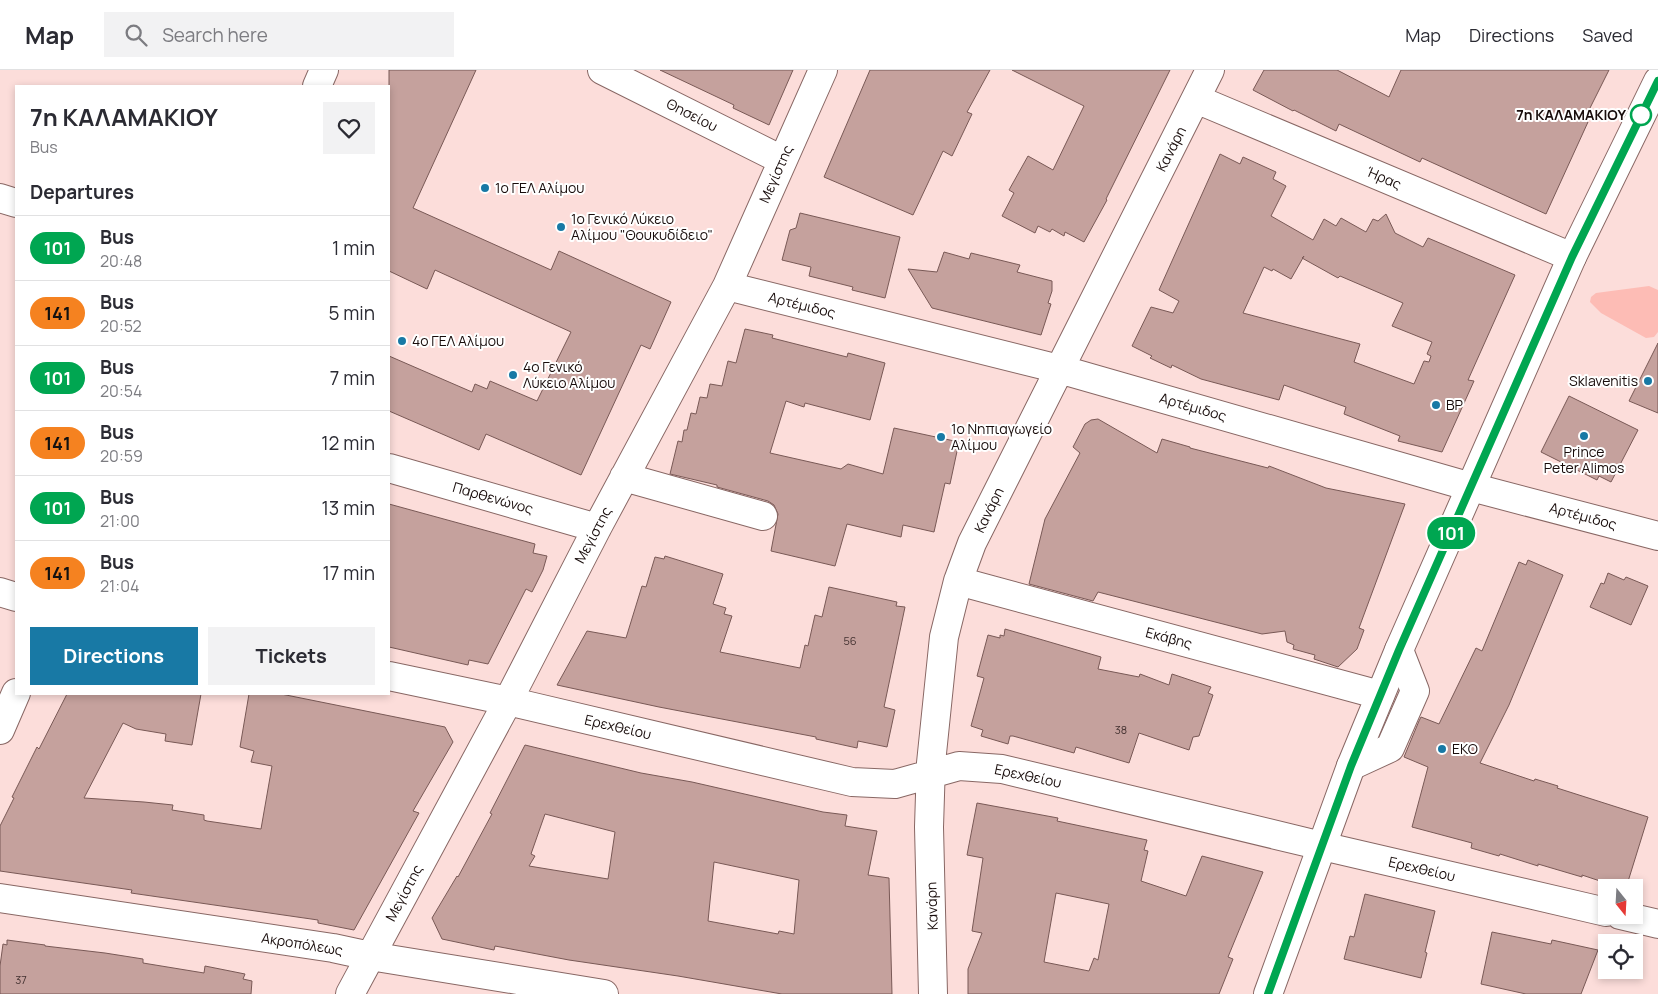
<!DOCTYPE html>
<meta charset="utf-8">
<style>
body{margin:0;font-family:Manrope,sans-serif;background:#f2f2f3;color:#2b2b33;height:100vh;display:flex;flex-direction:column;font-size:19px;white-space:nowrap}
*{box-sizing:border-box;margin:0}
p{font-size:16px;color:#7c7c81}
.icon{flex:none;width:28px;height:28px;fill:none;stroke:currentColor;stroke-width:2;stroke-linecap:round;stroke-linejoin:round}
.map{position:relative;flex:1;overflow:hidden}
.drawer{position:absolute;left:15px;top:15px;width:375px;height:610px;display:flex;flex-direction:column;background:#fff;border-radius:0px;box-shadow:0 2px 8px #0003}
.drawer>*{flex:none}
.badge{padding:0 10px;border-radius:16px;font-size:18px;line-height:32px}
.needle{width:32px;rotate:162deg}
.fabs{position:absolute;left:1598px;top:809px;display:grid;gap:10px}
.fabs a{display:grid;place-items:center;width:45px;height:45px;border-radius:0px;background:#fff;box-shadow:0 2px 8px #0003;font-size:25px}
.map>.badge{position:absolute;translate:-50% -50%;box-shadow:0 0 0 2px #fff}
h2{padding:0 15px;font-size:19px;line-height:45px}
.round{display:grid;place-items:center;flex:none;width:52px;height:52px;border-radius:0px;background:#f2f2f3}
.headline{display:flex;align-items:center;justify-content:space-between;height:85px;padding:0 15px}
h1{font-size:24px;font-weight:700;line-height:38px}
.cta{display:flex;gap:10px;margin-top:auto;padding:10px 15px}
.cta a{flex:1;height:58px;border-radius:0px;background:#1879a5;color:#fff;font-size:20px;font-weight:700;line-height:58px;text-align:center}
.cta a+a{background:#f2f2f3;color:#2b2b33}
ul{padding:0;list-style:none}
li{display:flex;align-items:center;gap:15px;height:65px;padding:0 15px;border-top:1px solid #e1e1e2}
li div{flex:1}
li b{display:block;font-size:19px}
li em{font-style:normal}
li .badge{min-width:55px;font-weight:700;text-align:center}
header{display:flex;align-items:center;gap:30px;box-sizing:border-box;height:70px;padding:0 25px;background:#fff;border-bottom:1px solid #e1e1e2}
header strong{font-size:24px}
nav{display:flex;gap:28px;margin-inline-start:auto;font-size:18px}
.search{width:350px;height:45px;background:#f2f2f3;display:flex;align-items:center;gap:12px;box-sizing:border-box;padding:0 18px;border-radius:0px;color:#7c7c81;font-size:19px}
.map>svg:first-child{display:block}
.green{fill:#fdbcb5}
.building{fill:#c5a19d;stroke:#795956;fill-rule:evenodd}
.lines{fill:none;stroke-linecap:round;stroke-linejoin:round}
.minor-casing{stroke:#886764;stroke-width:30}
.major-casing{stroke:#886764;stroke-width:30}
.minor{stroke:#fff;stroke-width:28}
.major{stroke:#fff;stroke-width:28}
.line-casing{stroke:#fff;stroke-width:11}
.line{stroke:#00a651;stroke-width:8}
.stop-dot{fill:#fff;stroke:#00a651;stroke-width:2.5}
.poi-dot{fill:#1879a5;stroke:#fff;stroke-width:2}
.labels{text-anchor:middle;stroke-width:4;stroke-linejoin:round;paint-order:stroke}
.number-label{font-size:11px;fill:#433130}
.street-label{font-size:14px;fill:#180c0b;stroke:#fff}
.stop-label{font-size:14px;font-weight:bold;fill:#180c0b;stroke:#fff;text-anchor:end}
.poi-label{font-size:14px;fill:#180c0b;stroke:#fff;text-anchor:start}
</style>
<header>
<strong>Map</strong>
<div class="search"><svg class="icon" aria-label="search" viewBox="0 0 24 24"><circle cx="10" cy="10" r="6"/><path d="M15 15l6 6"/></svg>Search here</div>
<nav><a>Map</a><a>Directions</a><a>Saved</a></nav>
</header>
<div class="map">
<svg width="1658" height="924" viewBox="0 0 1658 924">
<rect width="100%" height="100%" fill="#fcddda"/>
<!-- green -->
<path class="green" d="M 1649,216 L 1658,220 L 1658,262 L 1654,267 L 1646,268 L 1601,243 L 1590,232 L 1591,227 L 1596,223 Z"/>
<!-- building -->
<path class="building" d="M 389,0 L 476,0 L 413,138 L 551,200 L 559,181 L 671,232 L 650,279 L 641,275 L 581,405 L 486,364 L 479,380 L 389,341 L 389,286 L 472,322 L 475,314 L 487,319 L 490,311 L 537,331 L 571,262 L 435,200 L 427,219 L 389,201 Z
M 660,0 L 793,0 L 769,55 L 733,38 L 734,35 Z
M 870,0 L 990,0 L 967,42 L 972,44 L 952,86 L 943,81 L 913,145 L 824,107 Z
M 1012,0 L 1170,0 L 1106,129 L 1107,130 L 1084,172 L 1065,162 L 1064,166 L 1052,159 L 1050,162 L 1038,156 L 1035,163 L 1002,146 L 1014,123 L 1009,120 L 1028,86 L 1053,100 L 1084,36 Z
M 1264,0 L 1337,0 L 1389,27 L 1401,0 L 1609,0 L 1584,50 L 1588,52 L 1546,144 L 1422,88 L 1420,92 L 1339,54 L 1336,61 L 1294,40 L 1293,41 L 1253,20 Z
M 1220,84 L 1240,94 L 1243,87 L 1276,102 L 1273,109 L 1286,116 L 1271,146 L 1313,170 L 1324,149 L 1336,156 L 1341,148 L 1366,162 L 1373,149 L 1378,151 L 1386,144 L 1395,163 L 1423,177 L 1428,168 L 1515,205 L 1468,310 L 1474,311 L 1442,382 L 1398,371 L 1400,366 L 1344,344 L 1346,337 L 1284,315 L 1279,330 L 1201,309 L 1172,295 L 1171,298 L 1150,288 L 1152,286 L 1132,276 L 1151,237 L 1173,243 L 1179,231 L 1159,220 ZM 1304,186 L 1302,188 L 1338,208 L 1340,206 L 1403,233 L 1392,256 L 1432,272 L 1427,284 L 1431,286 L 1429,292 L 1424,291 L 1414,314 L 1354,292 L 1360,274 L 1243,243 L 1264,197 L 1272,201 L 1273,199 L 1291,209 Z
M 800,143 L 900,167 L 885,228 L 852,220 L 853,217 L 809,206 L 811,197 L 782,190 L 790,160 L 796,158 Z
M 944,182 L 969,189 L 971,183 L 1020,195 L 1017,202 L 1052,211 L 1052,221 L 1048,233 L 1051,234 L 1041,265 L 932,238 L 908,199 L 937,202 Z
M 745,259 L 773,265 L 772,268 L 847,287 L 848,283 L 885,293 L 870,350 L 805,333 L 804,337 L 786,331 L 770,383 L 841,399 L 848,394 L 883,404 L 894,358 L 959,372 L 950,414 L 945,413 L 934,462 L 903,455 L 901,467 L 847,454 L 835,496 L 771,481 L 778,444 L 774,435 L 768,431 L 717,417 L 717,415 L 670,404 L 678,371 L 682,372 L 684,360 L 687,360 L 691,343 L 696,344 L 700,327 L 707,328 L 710,314 L 722,316 L 728,291 L 736,293 Z
M 1658,273 L 1658,343 L 1629,331 Z
M 1569,326 L 1638,360 L 1611,412 L 1599,406 L 1597,410 L 1541,382 Z
M 1098,349 L 1157,383 L 1162,369 L 1190,377 L 1190,378 L 1268,398 L 1269,396 L 1326,418 L 1405,434 L 1359,558 L 1364,560 L 1357,579 L 1338,597 L 1314,589 L 1315,585 L 1293,579 L 1294,575 L 1287,572 L 1285,561 L 1262,564 L 1098,522 L 1093,531 L 1029,514 L 1045,449 L 1080,383 L 1073,377 L 1085,354 L 1091,350 Z
M 389,434 L 535,474 L 533,483 L 547,486 L 543,500 L 532,522 L 526,519 L 488,594 L 469,590 L 468,595 L 389,577 Z
M 665,486 L 723,504 L 713,534 L 726,538 L 724,544 L 732,546 L 720,582 L 800,598 L 805,575 L 808,576 L 815,545 L 822,547 L 829,517 L 897,532 L 896,536 L 905,537 L 884,637 L 895,640 L 887,677 L 858,671 L 857,678 L 816,669 L 816,667 L 659,637 L 557,615 L 587,561 L 626,568 L 642,516 L 646,517 L 655,487 L 664,489 Z
M 1528,490 L 1563,505 L 1509,635 L 1480,693 L 1534,711 L 1535,709 L 1558,716 L 1557,718 L 1648,747 L 1626,818 L 1621,818 L 1582,805 L 1582,807 L 1538,794 L 1538,796 L 1500,784 L 1499,786 L 1471,778 L 1472,773 L 1412,757 L 1428,697 L 1404,687 L 1419,651 L 1421,647 L 1439,654 L 1476,578 L 1482,581 L 1519,492 L 1526,495 Z
M 1608,503 L 1624,510 L 1626,507 L 1648,516 L 1631,555 L 1590,537 L 1601,513 L 1604,514 Z
M 1005,559 L 1101,587 L 1098,599 L 1139,607 L 1140,604 L 1169,615 L 1172,604 L 1211,617 L 1208,623 L 1213,625 L 1199,666 L 1193,667 L 1189,680 L 1139,663 L 1129,693 L 1076,677 L 1074,683 L 1013,666 L 1010,666 L 1008,674 L 981,666 L 983,660 L 971,656 L 984,608 L 977,606 L 988,565 L 1000,568 L 1000,565 L 1004,566 Z
M 67,624 L 201,624 L 192,675 L 165,671 L 166,664 L 136,659 L 123,653 L 84,728 L 144,732 L 173,735 L 172,740 L 204,745 L 204,750 L 207,751 L 261,759 L 272,696 L 251,692 L 254,681 L 240,677 L 249,624 L 281,624 L 445,657 L 453,672 L 413,741 L 419,743 L 354,860 L 318,853 L 318,850 L 131,823 L 132,820 L 0,801 L 0,756 L 14,728 L 12,727 L 37,677 L 39,679 Z
M 525,675 L 641,703 L 692,712 L 823,742 L 847,745 L 845,756 L 877,761 L 868,805 L 889,808 L 892,924 L 782,924 L 678,906 L 569,890 L 495,876 L 494,880 L 442,869 L 432,848 L 457,806 L 458,807 L 492,744 L 490,743 ZM 545,744 L 615,762 L 608,809 L 529,796 L 535,786 L 531,784 ZM 714,792 L 799,810 L 794,864 L 779,861 L 778,864 L 708,851 Z
M 977,733 L 1058,748 L 1057,751 L 1147,770 L 1144,780 L 1148,781 L 1141,811 L 1186,826 L 1202,786 L 1263,802 L 1228,887 L 1233,889 L 1219,924 L 968,924 L 968,899 L 982,863 L 972,861 L 983,788 L 967,785 ZM 1056,823 L 1109,834 L 1098,890 L 1094,888 L 1089,901 L 1044,892 Z
M 1365,824 L 1435,841 L 1425,882 L 1427,883 L 1421,908 L 1344,889 L 1350,866 L 1354,867 Z
M 1492,862 L 1551,874 L 1552,870 L 1598,880 L 1581,924 L 1526,924 L 1481,914 Z
M 7,870 L 45,875 L 45,876 L 105,883 L 143,889 L 143,893 L 204,903 L 205,896 L 245,904 L 243,909 L 252,911 L 251,924 L 0,924 L 0,896 L 3,874 L 7,875 Z"/>
<g class="lines">
<!-- minor casing -->
<g class="minor-casing">
<path id="minor" d="M 602,0 L 782,90
M 317,16 L 324,0
M 1196,29 L 1572,187
M 0,128 L 16,133
M 727,216 L 1059,299 L 1471,417 L 1658,466
M 389,398 L 597,458
M 624,407 L 763,446
M 958,511 L 1380,625
M 0,522 L 16,527
M 389,606 L 508,631 L 852,712 L 895,714 L 959,696 L 1002,699 L 1322,776 L 1606,842
M 0,660 L 16,623
M 1351,696 L 1390,678 L 1415,621 L 1399,580
M 0,828 L 333,878 L 370,886 L 604,924
M 1620,845 L 1658,854
M 350,924 L 508,631 L 597,458 L 727,216 L 823,0
M 933,924 L 929,757 L 931,693 L 944,567 L 958,511 L 972,473 L 1210,0"/>
</g>
<!-- major casing -->
<g class="major-casing">
<path id="major" d="M 1268,924 L 1351,696 L 1399,580 L 1572,187 L 1658,11"/>
</g>
<!-- minor -->
<use href="#minor" class="minor"/>
<!-- major -->
<use href="#major" class="major"/>
</g>
<g class="lines">
<!-- line casing -->
<g class="line-casing">
<path id="line" d="M 1268,924 L 1351,696 L 1399,580 L 1572,187 L 1658,11"/>
</g>
<!-- line -->
<use href="#line" class="line"/>
</g>
<!-- markers -->
<circle class="stop-dot" cx="1641" cy="45" r="10"/>
<g class="poi-dot">
<circle cx="485" cy="118" r="5"/>
<circle cx="561" cy="157" r="5"/>
<circle cx="402" cy="271" r="5"/>
<circle cx="513" cy="305" r="5"/>
<circle cx="1648" cy="311" r="5"/>
<circle cx="1436" cy="335" r="5"/>
<circle cx="1584" cy="366" r="5"/>
<circle cx="941" cy="367" r="5"/>
<circle cx="1442" cy="679" r="5"/>
</g>
<g class="labels">
<!-- number labels -->
<g class="number-label">
<text x="850" y="575">56</text>
<text x="1121" y="664">38</text>
<text x="21" y="914">37</text>
</g>
<!-- street labels -->
<g class="street-label">
<text transform="translate(692 45) rotate(27)" y="5">Θησείου</text>
<text transform="translate(1171 79) rotate(-63)" y="5">Κανάρη</text>
<text transform="translate(776 104) rotate(-66)" y="5">Μεγίστης</text>
<text transform="translate(1384 108) rotate(23)" y="5">Ήρας</text>
<text transform="translate(802 235) rotate(14)" y="5">Αρτέμιδος</text>
<text transform="translate(1193 337) rotate(16)" y="5">Αρτέμιδος</text>
<text transform="translate(493 428) rotate(16)" y="5">Παρθενώνος</text>
<text transform="translate(989 440) rotate(-64)" y="5">Κανάρη</text>
<text transform="translate(1583 446) rotate(15)" y="5">Αρτέμιδος</text>
<text transform="translate(593 465) rotate(-62)" y="5">Μεγίστης</text>
<text transform="translate(1169 568) rotate(15)" y="5">Εκάβης</text>
<text transform="translate(618 657) rotate(13)" y="5">Ερεχθείου</text>
<text transform="translate(1028 706) rotate(12)" y="5">Ερεχθείου</text>
<text transform="translate(1422 799) rotate(13)" y="5">Ερεχθείου</text>
<text transform="translate(404 823) rotate(-62)" y="5">Μεγίστης</text>
<text transform="translate(932 836) rotate(-92)" y="5">Κανάρη</text>
<text transform="translate(302 874) rotate(9)" y="5">Ακροπόλεως</text>
</g>
<!-- stop labels -->
<g class="stop-label">
<text x="1626" y="50">7η ΚΑΛΑΜΑΚΙΟΥ</text>
</g>
<!-- poi labels -->
<g class="poi-label">
<text x="495" y="123">1ο ΓΕΛ Αλίμου</text>
<text x="571" y="154">1ο Γενικό Λύκειο<tspan x="571" dy="16">Αλίμου "Θουκυδίδειο"</tspan></text>
<text x="412" y="276">4ο ΓΕΛ Αλίμου</text>
<text x="523" y="302">4ο Γενικό<tspan x="523" dy="16">Λύκειο Αλίμου</tspan></text>
<text x="1638" y="316" text-anchor="end">Sklavenitis</text>
<text x="1446" y="340">BP</text>
<text x="951" y="364">1o Νηπιαγωγείο<tspan x="951" dy="16">Αλίμου</tspan></text>
<text x="1584" y="387" text-anchor="middle">Prince<tspan x="1584" dy="16">Peter Alimos</tspan></text>
<text x="1452" y="684">EKO</text>
</g>
</g>
</svg>
<div class="fabs">
<a><svg class="needle" viewBox="-14 -14 28 28"><path d="M0-13l5 13h-10z" fill="#e53935"/><path d="M0 13l5-13h-10z" fill="#7c7c81"/></svg></a>
<a><svg class="icon" aria-label="locate" viewBox="0 0 24 24"><circle cx="12" cy="12" r="6"/><path d="M12 2v4M12 18v4M2 12h4M18 12h4"/></svg></a>
</div>
<b class="badge" style="left:1451px;top:463px;background:#00a651;color:#fff">101</b>
<section class="drawer">
<div class="headline"><div><h1>7η ΚΑΛΑΜΑΚΙΟΥ</h1><p>Bus</p></div><a class="round"><svg class="icon" aria-label="heart" viewBox="0 0 24 24"><path d="M12 20l-8-8c-3-5 5-10 8-4 3-6 11-1 8 4z"/></svg></a></div>
<h2>Departures</h2>
<ul>
<li><span class="badge" style="background:#00a651;color:#fff">101</span><div><b>Bus</b><p>20:48</p></div><em>1 min</em></li>
<li><span class="badge" style="background:#f58220;color:#111">141</span><div><b>Bus</b><p>20:52</p></div><em>5 min</em></li>
<li><span class="badge" style="background:#00a651;color:#fff">101</span><div><b>Bus</b><p>20:54</p></div><em>7 min</em></li>
<li><span class="badge" style="background:#f58220;color:#111">141</span><div><b>Bus</b><p>20:59</p></div><em>12 min</em></li>
<li><span class="badge" style="background:#00a651;color:#fff">101</span><div><b>Bus</b><p>21:00</p></div><em>13 min</em></li>
<li><span class="badge" style="background:#f58220;color:#111">141</span><div><b>Bus</b><p>21:04</p></div><em>17 min</em></li>
</ul>
<div class="cta"><a>Directions</a><a>Tickets</a></div>
</section>
</div>
